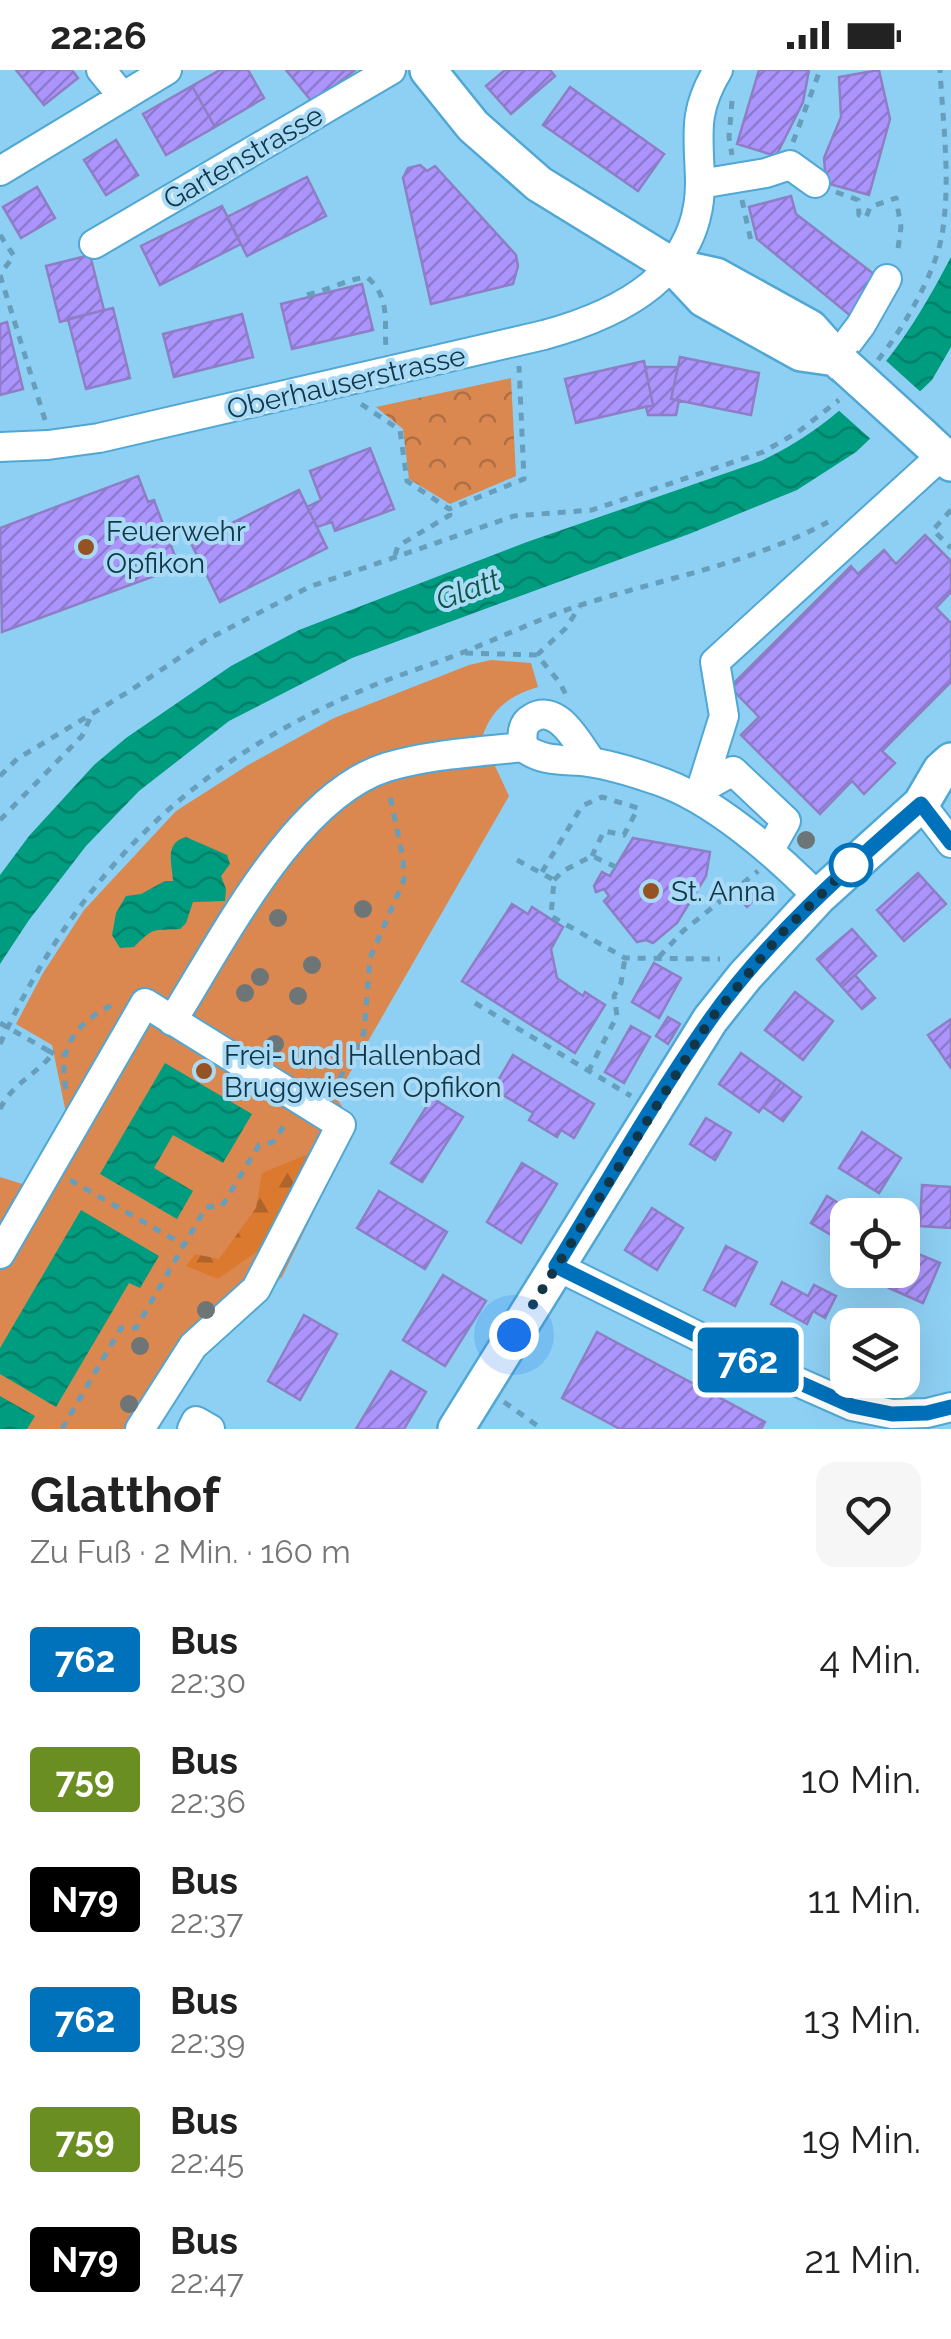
<!DOCTYPE html>
<html lang="de">
<meta charset="utf-8">
<style>
body{margin:0;font-family:Raleway,sans-serif;background:#f6f6f6;color:#222;height:100vh;display:flex;flex-direction:column;font-size:38px;white-space:nowrap}
*{box-sizing:border-box;margin:0}
p{font-size:32px;color:#767676}
.icon{flex:none;width:55px;height:55px;fill:none;stroke:currentColor;stroke-width:2;stroke-linecap:round;stroke-linejoin:round}
.map{position:relative;height:1359px;overflow:hidden}
.drawer{display:flex;flex-direction:column;background:#fff;flex:1}
.drawer>*{flex:none}
.badge{padding:0 20px;border-radius:8px;font-size:35px;line-height:65px}
.tools{position:absolute;left:830px;top:1128px;display:grid;gap:20px}
.tools a{display:grid;place-items:center;width:90px;height:90px;border-radius:20px;background:#fff;box-shadow:0 10px 40px #0002;font-size:50px}
.you{position:absolute;width:50px;height:50px;margin:-25px;border:8px solid #fff;border-radius:50%;background:#1a73e8;box-shadow:0 0 0 15px #1a73e833}
.map>.badge{position:absolute;translate:-50% -50%;box-shadow:0 0 0 5px #fff}
.round{display:grid;place-items:center;flex:none;width:105px;height:105px;border-radius:20px;background:#f6f6f6}
.head{display:flex;align-items:center;justify-content:space-between;height:170px;padding:0 30px}
h1{font-size:48px;font-weight:700;line-height:75px}
ul{padding:0;list-style:none}
li{display:flex;align-items:center;gap:30px;height:120px;padding:0 30px}
li div{flex:1}
li b{display:block;font-size:38px}
li em{font-style:normal}
li .badge{min-width:110px;font-weight:700;text-align:center}
.status{display:flex;justify-content:space-between;align-items:center;height:70px;padding:0 50px;background:#fff;direction:ltr}
.status svg{height:28px;fill:currentColor}
.map>svg:first-child{display:block}
.green{fill:#da8750}
.forest{fill:url(#forest-firs)}
.park{fill:url(#park-crowns)}
.water{fill:url(#water-waves)}
.pier{fill:#8ed0f4}
.building{fill:url(#building-hatch);stroke:#8e7ec5;stroke-width:2.5}
.lines{fill:none;stroke-linecap:round;stroke-linejoin:round}
.minor-casing{stroke:#50a7d3;stroke-width:32}
.major-casing{stroke:#50a7d3;stroke-width:40}
.path{stroke:#669ebc;stroke-width:5;stroke-dasharray:8 8;stroke-linecap:butt}
.minor{stroke:#fff;stroke-width:28}
.major{stroke:#fff;stroke-width:35}
.major-bridge-casing{stroke:#50a7d3;stroke-width:40;stroke-linecap:butt}
.path-bridge{stroke:#669ebc;stroke-width:5;stroke-dasharray:8 8;stroke-linecap:butt}
.major-bridge{stroke:#fff;stroke-width:35}
.tree{fill:#6d7576}
.line-casing{stroke:#fff;stroke-width:22}
.line{stroke:#0072bc;stroke-width:15}
.walk{stroke:#113648;stroke-width:10;stroke-dasharray:0 18}
.poi-dot{fill:#955222;stroke:#aadbf6;stroke-width:4}
.stop-dot{fill:#fff;stroke:#0072bc;stroke-width:5}
.labels{text-anchor:middle;stroke-width:8;stroke-linejoin:round;paint-order:stroke}
.street-label{font-size:28px;fill:#113648;stroke:#aadbf6}
.poi-label{font-size:28px;fill:#113648;stroke:#aadbf6;text-anchor:start}
.water-label{font-size:30px;font-style:italic;fill:#0d5444;stroke:#aadbf6}
</style>
<div class="status"><b>22:26</b><svg viewBox="0 0 49 12"><path d="M0 12V9h3v3zM5 12V6h3v6zM10 12V3h3v9zM15 12V0h3v12zM26 1h20v11H26zM47 4h2v5h-2z"/></svg></div>
<div class="map">
<svg width="951" height="1359" viewBox="0 0 951 1359">
<defs>
<pattern id="forest-firs" width="22" height="20" patternUnits="userSpaceOnUse" patternTransform="scale(2.5)"><rect width="22" height="20" fill="#db792f"/><path d="M5 1l3.5 6h-7zM16 11l3.5 6h-7z" fill="#b0642a"/></pattern>
<pattern id="park-crowns" width="20" height="18" patternUnits="userSpaceOnUse" patternTransform="scale(2.5)"><rect width="20" height="18" fill="#da8750"/><path d="M2 6a3 3 0 1 1 6 0M12 15a3 3 0 1 1 6 0" fill="none" stroke="#af6f44"/></pattern>
<pattern id="water-waves" width="16" height="10" patternUnits="userSpaceOnUse" patternTransform="scale(2.5)"><rect width="16" height="10" fill="#009c7f"/><path d="M0 5q4-4 8 0t8 0" fill="none" stroke="#01806a"/></pattern>
<pattern id="building-hatch" width="6" height="6" patternUnits="userSpaceOnUse" patternTransform="scale(2.5)"><rect width="6" height="6" fill="#ad94fc"/><path d="M-1 1l2-2M0 6l6-6M5 7l2-2" fill="none" stroke="#8b7ace"/></pattern>
</defs>
<rect width="100%" height="100%" fill="#8ed0f4"/>
<!-- green -->
<path class="green" d="M 491,590 L 531,593 L 538,617 C 510,625 491,639 482,668 L 509,726 L 336,1027 L 355,1057 L 282,1207 L 165,1310 L 139,1359 L 0,1359 L 0,1107 L 32,1117 L 67,1048 L 52,975 L 16,954 L 43,903 L 84,840 L 176,741 L 248,695 L 334,648 L 469,595 Z"/>
<!-- forest -->
<path class="forest" d="M 316,1081 L 265,1176 L 218,1209 L 186,1196 L 195,1184 L 219,1189 L 256,1138 L 262,1103 Z"/>
<!-- park -->
<path class="park" d="M 511,308 L 516,406 L 450,434 L 409,409 L 403,359 L 376,337 Z"/>
<!-- water -->
<path class="water" d="M 951,187 L 951,277 L 932,310 L 856,382 L 797,420 L 689,464 L 352,588 L 229,651 L 139,721 L 86,776 L 29,850 L 0,894 L 0,805 L 29,766 L 94,695 L 126,668 L 231,596 L 299,560 L 527,472 L 761,391 C 855,347 904,277 951,187 Z
M 186,767 L 227,785 L 230,794 L 221,806 L 226,819 L 225,831 L 193,832 L 186,853 L 180,859 C 152,861 155,856 134,877 L 120,878 L 112,865 L 116,843 L 126,826 L 141,824 L 165,811 L 173,811 C 172,793 164,773 186,767 Z
M 165,993 L 252,1044 L 223,1093 L 173,1065 L 154,1098 L 193,1121 L 177,1149 L 100,1104 Z
M 81,1140 L 159,1186 L 140,1218 L 129,1213 L 56,1337 L 0,1304 L 0,1278 Z
M 0,1326 L 35,1346 L 27,1359 L 0,1359 Z"/>
<!-- pier -->
<path class="pier" d="M 883,288 L 923,324 L 874,372 L 836,338 Z"/>
<!-- building -->
<path class="building" d="M 16,0 L 72,0 L 78,8 L 44,35 Z
M 220,0 L 248,0 L 264,28 L 215,57 L 192,16 Z
M 286,0 L 355,0 L 313,33 Z
M 505,0 L 550,0 L 555,6 L 511,44 L 486,16 Z
M 759,0 L 809,0 L 803,32 L 776,86 L 737,74 Z
M 879,0 L 890,49 L 869,125 L 826,113 L 824,88 L 841,47 L 839,7 Z
M 192,16 L 215,57 L 166,85 L 143,44 Z
M 570,17 L 664,84 L 638,121 L 543,55 Z
M 116,70 L 138,105 L 106,125 L 84,90 Z
M 420,95 L 427,101 L 435,96 L 516,185 L 518,196 L 513,214 L 431,234 L 403,108 L 408,98 Z
M 307,107 L 326,146 L 247,186 L 227,147 Z
M 37,117 L 55,148 L 21,168 L 3,137 Z
M 791,126 L 796,144 L 879,208 L 852,247 L 757,169 L 749,137 Z
M 222,136 L 241,174 L 160,215 L 141,176 Z
M 90,185 L 104,240 L 60,252 L 46,196 Z
M 362,214 L 373,260 L 292,279 L 281,234 Z
M 113,238 L 130,308 L 86,319 L 68,249 Z
M 242,244 L 253,287 L 174,307 L 163,264 Z
M 7,252 L 23,319 L 0,325 L 0,254 Z
M 680,287 L 759,303 L 751,345 L 671,329 Z
M 644,291 L 653,335 L 576,353 L 565,309 Z
M 645,297 L 678,297 L 671,329 L 679,330 L 676,345 L 648,345 L 646,337 L 653,335 Z
M 370,378 L 394,439 L 335,461 L 332,452 L 317,457 L 307,437 L 321,430 L 310,401 Z
M 138,406 L 148,432 L 154,430 L 179,497 L 2,562 L 0,458 Z
M 299,420 L 327,478 L 220,532 L 191,473 Z
M 925,465 L 951,491 L 951,522 L 936,538 L 951,553 L 951,612 L 882,681 L 895,693 L 864,724 L 852,711 L 820,744 L 741,665 L 759,647 L 730,617 L 851,496 L 858,504 L 884,480 L 896,494 Z
M 633,768 L 710,782 L 706,806 L 677,853 L 653,873 L 646,870 L 637,872 L 604,831 L 609,826 L 604,819 L 596,822 L 594,816 L 602,802 L 610,806 Z
M 918,803 L 946,834 L 904,871 L 877,840 Z
M 748,818 L 757,827 L 747,837 L 739,828 Z
M 512,834 L 528,844 L 532,837 L 563,857 L 551,879 L 557,908 L 583,926 L 585,922 L 605,935 L 575,983 L 462,911 Z
M 852,859 L 876,886 L 842,917 L 817,889 Z
M 654,893 L 681,908 L 659,948 L 632,932 Z
M 855,905 L 875,928 L 862,939 L 842,917 Z
M 795,922 L 833,951 L 803,990 L 765,960 Z
M 668,947 L 680,954 L 668,974 L 656,966 Z
M 951,949 L 951,998 L 928,965 Z
M 631,956 L 650,967 L 624,1013 L 605,1002 Z
M 741,983 L 781,1012 L 759,1042 L 719,1014 Z
M 513,985 L 594,1034 L 574,1068 L 561,1060 L 557,1067 L 529,1050 L 533,1043 L 493,1019 Z
M 781,1012 L 801,1027 L 783,1051 L 763,1037 Z
M 432,1028 L 463,1047 L 422,1112 L 391,1093 Z
M 706,1048 L 731,1063 L 715,1090 L 690,1074 Z
M 862,1062 L 901,1088 L 879,1123 L 839,1098 Z
M 522,1093 L 557,1114 L 521,1173 L 487,1152 Z
M 922,1115 L 951,1117 L 951,1158 L 920,1156 Z
M 379,1121 L 447,1162 L 425,1199 L 357,1158 Z
M 827,1126 L 858,1145 L 848,1145 L 848,1175 L 811,1153 Z
M 652,1138 L 683,1158 L 657,1200 L 625,1180 Z
M 726,1176 L 757,1192 L 735,1236 L 704,1220 Z
M 906,1179 L 940,1193 L 923,1233 L 889,1218 L 897,1200 L 902,1200 Z
M 443,1205 L 486,1231 L 445,1296 L 403,1270 Z
M 782,1212 L 808,1226 L 814,1215 L 836,1226 L 825,1248 L 813,1241 L 807,1254 L 771,1234 Z
M 304,1245 L 337,1264 L 300,1330 L 268,1311 Z
M 597,1262 L 765,1352 L 761,1359 L 620,1359 L 562,1328 Z
M 391,1301 L 426,1322 L 404,1359 L 356,1359 Z"/>
<g class="lines">
<!-- minor casing -->
<g class="minor-casing">
<path id="minor" d="M 101,0 L 123,27
M 0,101 L 167,0
M 700,114 L 766,103 L 790,95 L 815,113
M 94,174 L 391,0
M 836,288 L 861,255 L 887,209
M 0,377 L 48,375 L 99,368 L 544,265 C 621,244 701,204 700,111 C 699,65 692,43 718,0
M 592,692 C 579,676 559,632 532,648 C 521,654 522,666 523,677 C 543,693 565,689 589,692 C 611,695 636,703 656,710 C 712,728 777,785 818,827
M 701,719 L 733,701 L 786,751 L 769,781
M 698,729 L 724,646 L 715,592 L 942,385
M 921,734 L 951,773
M 172,951 C 222,872 294,726 387,697 C 431,684 478,682 523,677
M 0,1184 L 145,933 L 341,1055 L 256,1219 L 193,1276 L 140,1359
M 556,1196 L 730,1282 L 852,1336 L 892,1344 L 927,1343 L 951,1337
M 192,1359 L 196,1351 L 210,1359"/>
</g>
<!-- major casing -->
<g class="major-casing">
<path id="major" d="M 428,0 L 473,56 L 539,114 L 674,197 L 704,229 L 801,283 L 836,288
M 674,197 L 716,206 L 810,258 L 843,295
M 922,366 L 951,393
M 456,1359 L 710,950 L 745,906 L 818,827 L 921,734 L 941,700 L 951,691"/>
</g>
<!-- path -->
<path class="path" d="M 732,31 L 729,67 L 732,85
M 793,72 L 820,0
M 836,122 L 858,130 L 859,145 L 866,148 L 870,137 L 896,128 L 901,157 L 897,186
M 742,130 L 752,176
M 0,165 L 14,186 L 0,204
M 0,205 L 45,350
M 307,225 C 328,220 345,210 367,207 C 391,228 384,252 386,279
M 878,290 C 903,259 935,204 942,165 C 951,111 943,54 940,0
M 361,334 L 400,360 L 407,411 L 449,439 L 524,409 L 519,296
M 951,440 L 933,460 L 951,478
M 395,485 L 398,476 L 450,445 L 449,439
M 465,583 L 537,585 L 560,613 L 567,627
M 537,585 L 565,559 L 581,535
M 0,706 L 17,689 L 128,622 L 206,570 L 309,517 L 514,446 L 592,440 L 763,382 L 798,362 L 839,330
M 0,750 L 82,666 L 91,646
M 517,790 L 554,810 L 551,846 L 625,888 L 720,889
M 542,802 L 582,736 L 602,727 L 638,738 L 624,765 L 604,761 L 592,786
M 554,810 L 563,801 L 592,786 L 616,797
M 659,887 L 683,861 L 758,801
M 475,933 L 631,1026
M 0,974 C 79,803 190,693 365,619 C 397,605 432,595 464,582 C 504,566 543,547 584,534 C 666,508 751,493 828,452
M 47,980 L 56,985 L 63,984
M 588,1002 L 617,946 L 614,926 L 621,913 L 625,888
M 66,1019 C 57,976 77,952 114,934
M 332,1023 L 364,963 L 370,888 L 404,810 L 403,788 L 389,721
M 0,1039 C 14,1011 36,1006 53,983
M 70,1110 L 184,1175
M 504,1332 L 542,1359
M 62,1359 L 121,1258 L 136,1258 L 206,1137 L 222,1136 L 259,1075 L 273,1072 L 288,1050"/>
<!-- minor -->
<use href="#minor" class="minor"/>
<!-- major -->
<use href="#major" class="major"/>
<!-- major-bridge casing -->
<g class="major-bridge-casing">
<path id="major-bridge" d="M 844,295 L 922,366"/>
</g>
<!-- path-bridge -->
<path class="path-bridge" d="M 0,953 L 47,980"/>
<!-- major-bridge -->
<use href="#major-bridge" class="major-bridge"/>
</g>
<!-- trees -->
<g class="tree">
<circle cx="806" cy="770" r="9"/>
<circle cx="363" cy="839" r="9"/>
<circle cx="278" cy="848" r="9"/>
<circle cx="312" cy="895" r="9"/>
<circle cx="260" cy="907" r="9"/>
<circle cx="245" cy="923" r="9"/>
<circle cx="298" cy="926" r="9"/>
<circle cx="275" cy="974" r="9"/>
<circle cx="206" cy="1240" r="9"/>
<circle cx="140" cy="1276" r="9"/>
<circle cx="129" cy="1334" r="9"/>
</g>
<g class="lines">
<!-- line casing -->
<g class="line-casing">
<path id="line" d="M 951,773 L 921,734 C 845,800 768,868 709,951 C 654,1030 606,1114 556,1196 L 730,1282 L 852,1336 L 892,1344 L 927,1343 L 951,1337"/>
</g>
<!-- line -->
<use href="#line" class="line"/>
<!-- walk -->
<path class="walk" d="M 514,1265 L 710,950 L 781,864 L 851,795"/>
</g>
<!-- markers -->
<g class="poi-dot">
<circle cx="86" cy="477" r="10"/>
<circle cx="651" cy="821" r="10"/>
<circle cx="204" cy="1001" r="10"/>
</g>
<circle class="stop-dot" cx="851" cy="795" r="20"/>
<g class="labels">
<!-- street labels -->
<g class="street-label">
<text transform="translate(243 87) rotate(-30)" y="10">Gartenstrasse</text>
<text transform="translate(346 312) rotate(-13)" y="10">Oberhauserstrasse</text>
</g>
<!-- poi labels -->
<g class="poi-label">
<text x="106" y="471">Feuerwehr<tspan x="106" dy="32">Opfikon</tspan></text>
<text x="671" y="831">St. Anna</text>
<text x="224" y="995">Frei- und Hallenbad<tspan x="224" dy="32">Bruggwiesen Opfikon</tspan></text>
</g>
<!-- water labels -->
<g class="water-label">
<text transform="translate(468 520) rotate(-20)" y="10">Glatt</text>
</g>
</g>
</svg>
<div class="tools">
<a><svg class="icon" aria-label="locate" viewBox="0 0 24 24"><circle cx="12" cy="12" r="6"/><path d="M12 2v4M12 18v4M2 12h4M18 12h4"/></svg></a>
<a><svg class="icon" aria-label="layers" viewBox="0 0 24 24"><path d="M12 4l9 5-9 5-9-5zM3 14l9 5 9-5"/></svg></a>
</div>
<div class="you" style="left:514px;top:1265px"></div>
<b class="badge" style="left:748px;top:1290px;background:#0072bc;color:#fff">762</b>
</div>
<section class="drawer">
<div class="head"><div><h1>Glatthof</h1><p>Zu Fuß · 2 Min. · 160 m</p></div><a class="round"><svg class="icon" aria-label="heart" viewBox="0 0 24 24"><path d="M12 20l-8-8c-3-5 5-10 8-4 3-6 11-1 8 4z"/></svg></a></div>
<ul>
<li><span class="badge" style="background:#0072bc;color:#fff">762</span><div><b>Bus</b><p>22:30</p></div><em>4 Min.</em></li>
<li><span class="badge" style="background:#6b8e23;color:#fff">759</span><div><b>Bus</b><p>22:36</p></div><em>10 Min.</em></li>
<li><span class="badge" style="background:#000;color:#fff">N79</span><div><b>Bus</b><p>22:37</p></div><em>11 Min.</em></li>
<li><span class="badge" style="background:#0072bc;color:#fff">762</span><div><b>Bus</b><p>22:39</p></div><em>13 Min.</em></li>
<li><span class="badge" style="background:#6b8e23;color:#fff">759</span><div><b>Bus</b><p>22:45</p></div><em>19 Min.</em></li>
<li><span class="badge" style="background:#000;color:#fff">N79</span><div><b>Bus</b><p>22:47</p></div><em>21 Min.</em></li>
</ul>
</section>
